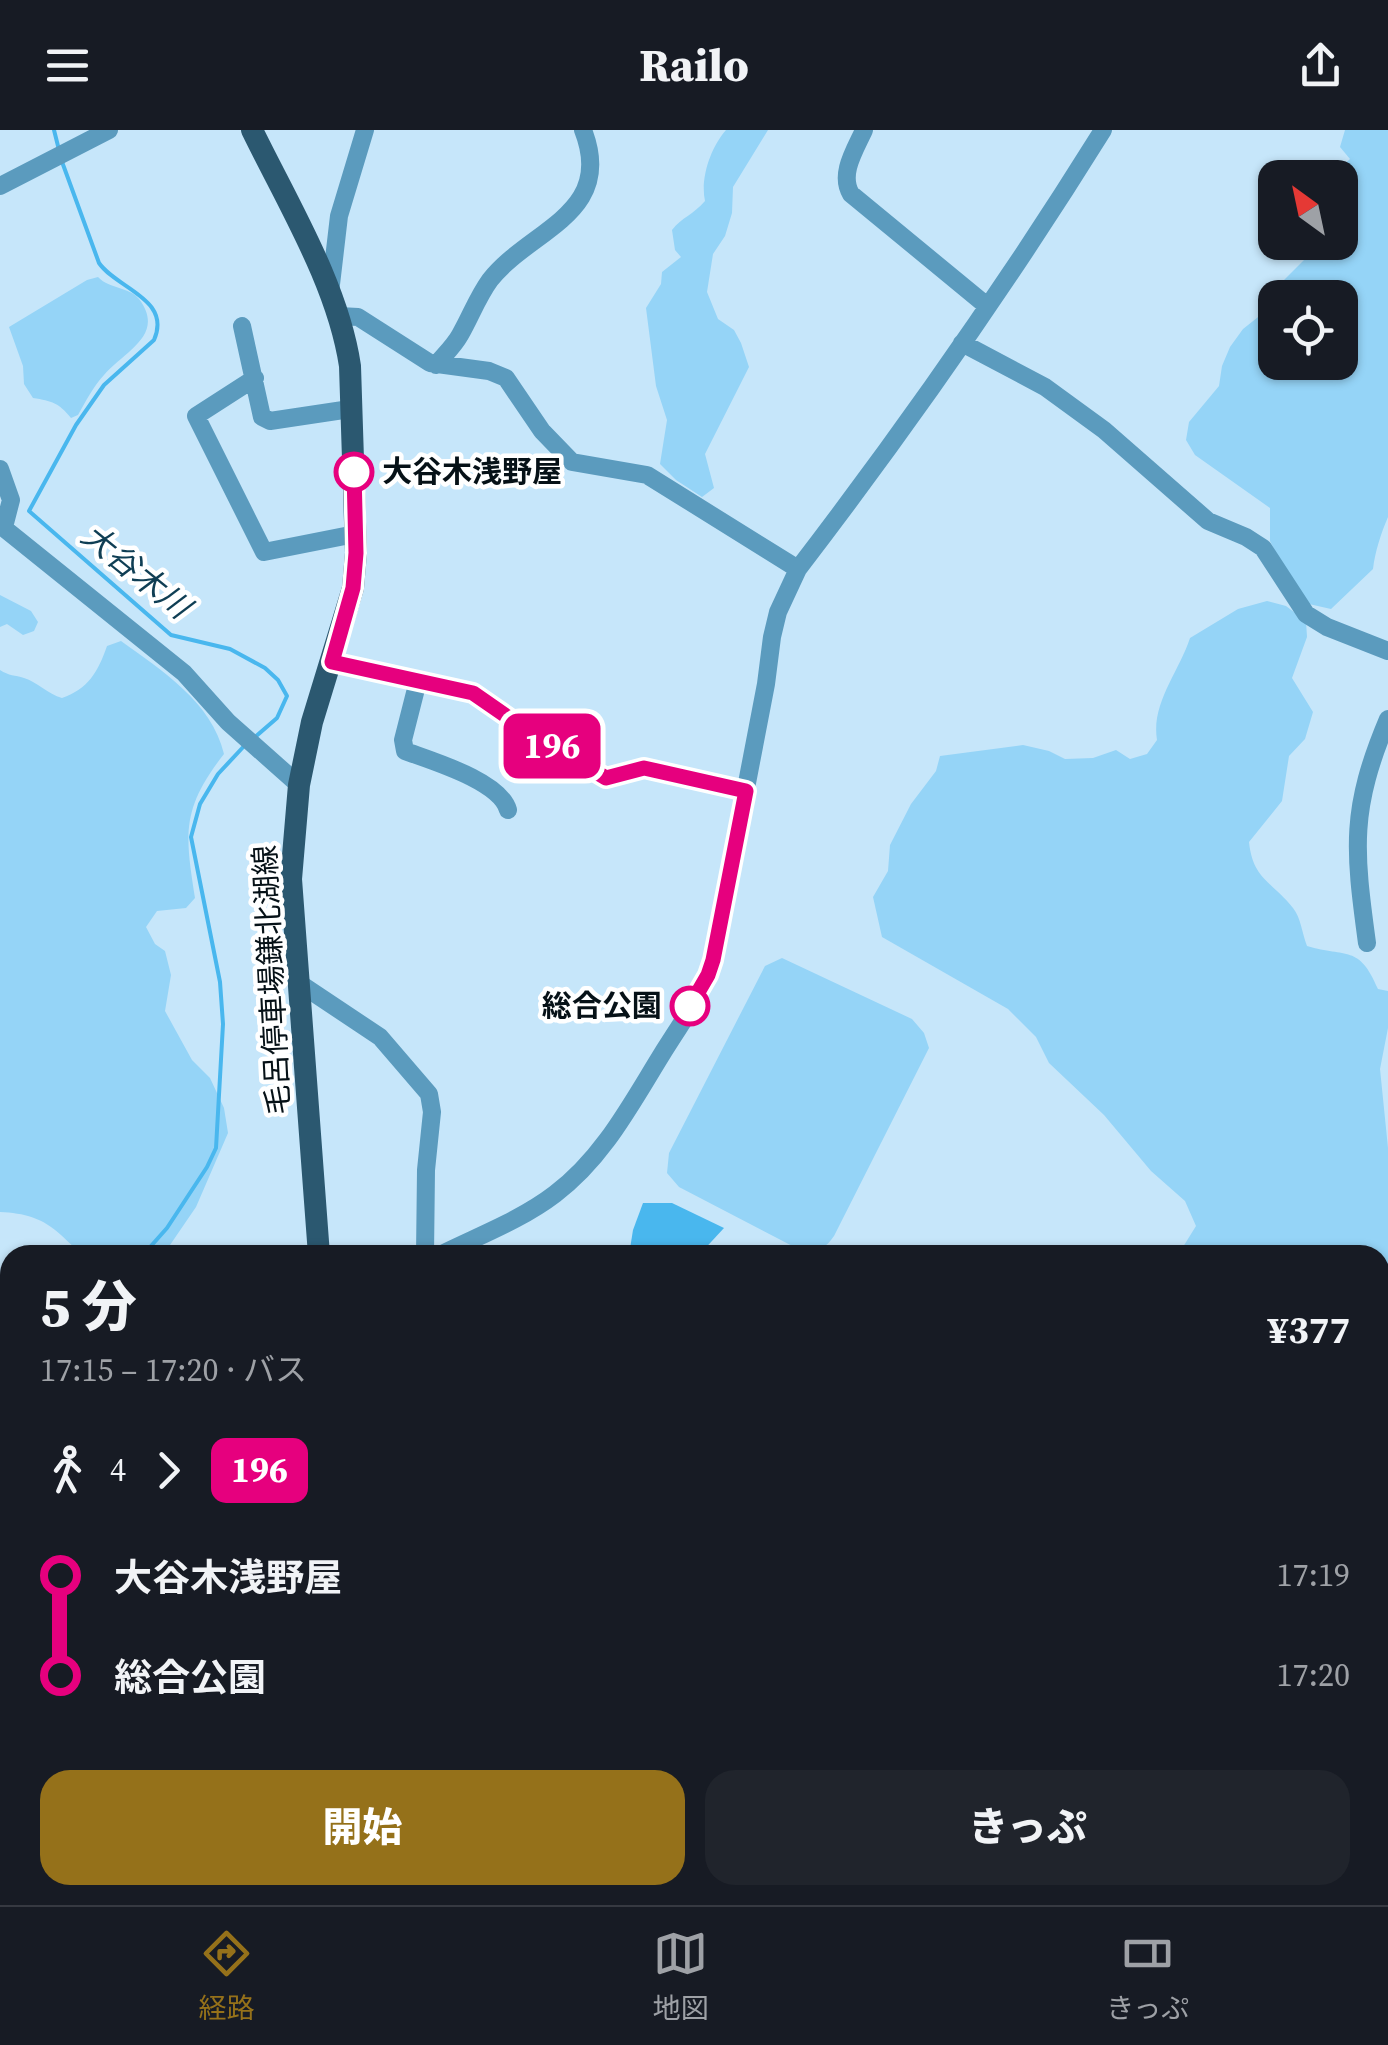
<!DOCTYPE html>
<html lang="ja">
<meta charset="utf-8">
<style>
body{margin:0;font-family:"Source Serif 4","Noto Sans JP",serif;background:#20242c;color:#f1f3f6;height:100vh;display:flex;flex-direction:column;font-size:38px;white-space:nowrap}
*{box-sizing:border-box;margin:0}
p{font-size:32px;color:#9ea1a6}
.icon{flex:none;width:55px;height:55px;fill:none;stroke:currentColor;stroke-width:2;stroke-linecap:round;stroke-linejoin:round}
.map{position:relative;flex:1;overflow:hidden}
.side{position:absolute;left:0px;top:1115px;width:1390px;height:660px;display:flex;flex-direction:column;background:#171b24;border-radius:30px 30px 0 0;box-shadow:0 2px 8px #0004}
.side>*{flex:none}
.badge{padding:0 20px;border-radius:15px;font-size:35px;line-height:65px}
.needle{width:65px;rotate:327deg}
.controls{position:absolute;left:1258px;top:30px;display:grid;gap:20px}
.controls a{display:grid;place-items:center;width:100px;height:100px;border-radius:20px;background:#171b24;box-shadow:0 2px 8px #0004;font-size:50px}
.map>.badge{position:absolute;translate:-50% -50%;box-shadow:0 0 0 5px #fff}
.legs{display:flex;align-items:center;gap:15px;height:110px;padding:0 40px;font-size:32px}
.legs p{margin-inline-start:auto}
.headline{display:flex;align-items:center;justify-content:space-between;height:170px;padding:0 40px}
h1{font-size:55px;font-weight:800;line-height:75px}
.primary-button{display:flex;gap:20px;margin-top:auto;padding:20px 40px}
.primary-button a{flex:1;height:115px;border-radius:30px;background:#95711a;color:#fff;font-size:40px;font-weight:800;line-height:115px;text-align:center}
.primary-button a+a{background:#20242c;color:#f1f3f6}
ul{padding:0 40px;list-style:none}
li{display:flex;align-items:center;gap:35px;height:100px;font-size:38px}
li i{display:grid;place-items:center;width:15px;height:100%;margin:0 12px;background:currentColor}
li i::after{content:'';width:25px;height:25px;margin:-12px;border:8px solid;border-radius:50%;background:#171b24}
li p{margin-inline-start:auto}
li:first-child i{background:linear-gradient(#0000 50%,currentColor 0)}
li:last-child i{background:linear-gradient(currentColor 50%,#0000 0)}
header{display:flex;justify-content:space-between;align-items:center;height:130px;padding:0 40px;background:#171b24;font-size:45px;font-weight:800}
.tab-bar{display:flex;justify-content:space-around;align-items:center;height:140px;border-top:2px solid #363941;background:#171b24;font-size:28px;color:#9ea1a6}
.tab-bar a{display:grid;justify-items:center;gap:5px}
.tab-bar .current{color:#95711a}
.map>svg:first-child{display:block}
.green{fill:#95d4f7;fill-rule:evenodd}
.water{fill:#49b7ee}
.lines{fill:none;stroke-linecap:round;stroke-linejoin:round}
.stream{stroke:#49b7ee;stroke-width:4}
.minor{stroke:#5b9bbe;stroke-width:18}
.major{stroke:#2b5870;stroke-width:22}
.line-1-casing{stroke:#fff;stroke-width:22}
.line-1{stroke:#e6007e;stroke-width:15}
.stop-1-dot{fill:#fff;stroke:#e6007e;stroke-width:5}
.labels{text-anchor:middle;stroke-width:9;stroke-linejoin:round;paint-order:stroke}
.stop-label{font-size:30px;font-weight:bold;fill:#061117;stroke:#fff;text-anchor:start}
.street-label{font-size:30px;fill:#061117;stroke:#fff}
.water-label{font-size:32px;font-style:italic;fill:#0f3e54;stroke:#fff}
</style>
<header><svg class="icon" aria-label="menu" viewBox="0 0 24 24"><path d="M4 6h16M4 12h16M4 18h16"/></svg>Railo<svg class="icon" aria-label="share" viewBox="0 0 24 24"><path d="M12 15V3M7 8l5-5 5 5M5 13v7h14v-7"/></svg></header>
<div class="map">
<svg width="1388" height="1775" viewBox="0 0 1388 1775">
<rect width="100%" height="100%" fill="#c6e6fa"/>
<!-- green -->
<path class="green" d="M 726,0 L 768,0 L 733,57 L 732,83 L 725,106 L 713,124 L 707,162 L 718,189 L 734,200 L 741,213 L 749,237 L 705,324 L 714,358 L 702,367 L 676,350 L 660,334 L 667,290 L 656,256 L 646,178 L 661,154 L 662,142 L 681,127 L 675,120 L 672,100 C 682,87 693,85 705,71 C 700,48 711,17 726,0 Z
M 1345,0 L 1388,0 L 1388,387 C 1381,403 1375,422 1373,439 L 1331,479 L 1309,474 L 1288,447 L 1270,411 L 1270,378 L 1195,325 L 1186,310 L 1189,292 L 1219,256 L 1222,236 L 1230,217 L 1243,199 L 1267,180 L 1279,155 L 1305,129 L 1307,113 L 1340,112 L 1340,48 L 1330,47 L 1350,29 L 1340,17 ZM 1275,168 L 1340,168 L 1340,232 L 1275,232 Z
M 98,147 C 109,159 130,157 139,169 C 166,205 125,221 104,245 C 93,257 86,271 78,285 L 71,288 C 59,273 52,271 33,268 L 24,254 L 23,236 L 9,197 L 87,150 Z
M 0,465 L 31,481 L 38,492 L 34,501 L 23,505 L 7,494 L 0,497 Z
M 1267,471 L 1286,476 L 1306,491 L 1307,507 L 1292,548 L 1313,582 L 1305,609 L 1289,626 L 1282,671 L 1249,712 C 1253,750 1272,751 1293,778 C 1301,788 1302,803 1307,816 C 1347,828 1359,814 1378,859 L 1388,861 L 1388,898 L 1380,939 L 1388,1018 L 1388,1775 L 889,1775 L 882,1765 L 1380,1765 L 1380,1125 L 1178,1125 L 1196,1096 L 1185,1071 L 1151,1041 L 1104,985 L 1049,933 L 1036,907 L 1008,879 L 882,807 L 873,767 L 888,741 L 890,715 L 911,674 L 936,641 L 940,626 L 1023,615 L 1049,621 L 1065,629 L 1093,628 L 1116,620 L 1130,629 L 1147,624 L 1157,610 C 1151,573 1179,542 1190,508 L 1238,479 Z
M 121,511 C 161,540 212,572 224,624 C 181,679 185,704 195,768 L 186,778 L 157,781 L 146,797 L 155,814 L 165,821 L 171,845 L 165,881 L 192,930 L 210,948 L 224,978 L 228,1003 L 196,1077 L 170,1115 L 167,1125 L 87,1125 C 76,1121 70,1113 61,1105 C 43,1088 24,1083 0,1082 L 0,540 C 9,546 15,545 24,548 C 37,552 48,564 62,568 C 88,559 98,542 107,516 Z
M 782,828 L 912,889 L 924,903 L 929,918 L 834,1106 C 826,1118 819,1121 804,1122 L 679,1057 L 667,1043 L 669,1023 L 765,836 Z
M 19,1765 L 428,1765 L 429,1775 L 21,1775 Z"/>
<!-- water -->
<path class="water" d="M 643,1073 L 672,1073 L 724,1098 L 699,1125 L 629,1125 L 633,1100 Z"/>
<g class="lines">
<!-- stream -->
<path class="stream" d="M 54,0 L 59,20
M 61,29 L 99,133 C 117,159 172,169 154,210 L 104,255 L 76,295 L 29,381 L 171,505 L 230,519 L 265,538 L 278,550 L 287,566 L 277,588 L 254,608
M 143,1125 L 167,1098 L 207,1037 L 216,1018 L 223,894 L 220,852 L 191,707 L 200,674 L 218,644 L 246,614
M 0,1426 L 10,1423"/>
<!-- minor -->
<path class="minor" d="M 864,0 C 855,20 839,44 851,64 L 987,176
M 0,56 L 109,0
M 330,163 L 339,86 L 365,0
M 339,186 L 358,187 L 430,233 L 489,241 L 506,248 L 542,301 L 572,332 L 647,345 L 798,439
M 242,196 L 262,287 L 270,291 L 350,279
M 962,213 L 1045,257 L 1104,300 L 1208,391 L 1246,407 L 1263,418 L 1306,484 L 1327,497 L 1388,521
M 436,235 C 444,225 454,216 460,205 C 471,186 477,168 490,150 C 530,99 616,84 583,0
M 255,248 L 196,286 L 264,422 L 355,404
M 0,339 L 11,370 L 4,397
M 0,395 L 184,543 L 228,592 L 299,655
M 332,533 L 473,563 L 532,604 L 606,648 L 644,638 L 747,661
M 418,551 L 403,610 L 405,621 C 432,631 500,651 508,680
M 1367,813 C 1354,718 1350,679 1388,589
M 296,851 L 380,907 L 429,964 L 432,982 L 426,1040 L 425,1125
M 440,1125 C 478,1106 521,1090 555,1064 C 603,1028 631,974 662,924 C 680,895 703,864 713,830 L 766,554 L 772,507 L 778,482 L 798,439 C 906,298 1009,151 1103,0
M 0,1654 L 10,1650
M 613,1765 L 618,1775"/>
<!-- major -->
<path class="major" d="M 252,0 C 288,74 338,155 350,236 L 356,423 L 353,458 L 312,592 L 299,655 L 291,749 L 319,1125
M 0,1364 L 10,1356"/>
</g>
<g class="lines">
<!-- line-1 casing -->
<g class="line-1-casing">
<path id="line-1" d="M 354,342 L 356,423 L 353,458 L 332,532 L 473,563 L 532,604 L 606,648 L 644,638 L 746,661 L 713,830 L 708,845 L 690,876"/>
</g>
<!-- line-1 -->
<use href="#line-1" class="line-1"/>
</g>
<!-- markers -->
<g class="stop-1-dot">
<circle cx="354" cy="342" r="18"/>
<circle cx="690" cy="876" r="18"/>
</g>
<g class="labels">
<!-- stop labels -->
<g class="stop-label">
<text x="382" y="352">大谷木浅野屋</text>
<text x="662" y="886" text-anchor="end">総合公園</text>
</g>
<!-- street labels -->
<g class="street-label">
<text transform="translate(272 850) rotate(-93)" y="10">毛呂停車場鎌北湖線</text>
</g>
<!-- water labels -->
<g class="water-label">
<text transform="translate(136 441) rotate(39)" y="11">大谷木川</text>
</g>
</g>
</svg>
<div class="controls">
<a><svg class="needle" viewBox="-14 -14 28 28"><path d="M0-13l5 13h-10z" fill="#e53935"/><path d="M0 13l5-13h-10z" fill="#9ea1a6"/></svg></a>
<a><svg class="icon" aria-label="locate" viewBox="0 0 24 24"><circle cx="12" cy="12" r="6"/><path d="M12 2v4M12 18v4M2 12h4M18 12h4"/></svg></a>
</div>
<b class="badge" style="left:552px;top:616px;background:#e6007e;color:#fff">196</b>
<section class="side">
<div class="headline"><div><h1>5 分</h1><p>17:15 – 17:20 · バス</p></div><b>¥377</b></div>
<div class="legs"><svg class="icon" aria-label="walk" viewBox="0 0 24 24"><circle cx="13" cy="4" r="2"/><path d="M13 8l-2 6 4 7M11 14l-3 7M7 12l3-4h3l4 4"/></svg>4<svg class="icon" aria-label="forward" viewBox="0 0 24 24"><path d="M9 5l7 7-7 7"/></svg><b class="badge" style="background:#e6007e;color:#fff">196</b></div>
<ul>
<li><i style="color:#e6007e"></i><b>大谷木浅野屋</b><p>17:19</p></li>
<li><i style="color:#e6007e"></i><b>総合公園</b><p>17:20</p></li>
</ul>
<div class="primary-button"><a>開始</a><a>きっぷ</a></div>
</section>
</div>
<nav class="tab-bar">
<a class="current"><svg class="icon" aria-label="directions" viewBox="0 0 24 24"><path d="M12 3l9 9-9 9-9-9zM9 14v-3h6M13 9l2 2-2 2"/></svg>経路</a>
<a><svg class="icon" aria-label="map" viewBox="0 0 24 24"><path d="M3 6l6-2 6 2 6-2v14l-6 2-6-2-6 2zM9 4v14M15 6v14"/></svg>地図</a>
<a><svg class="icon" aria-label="tickets" viewBox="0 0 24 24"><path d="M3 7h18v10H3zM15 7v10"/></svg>きっぷ</a>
</nav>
